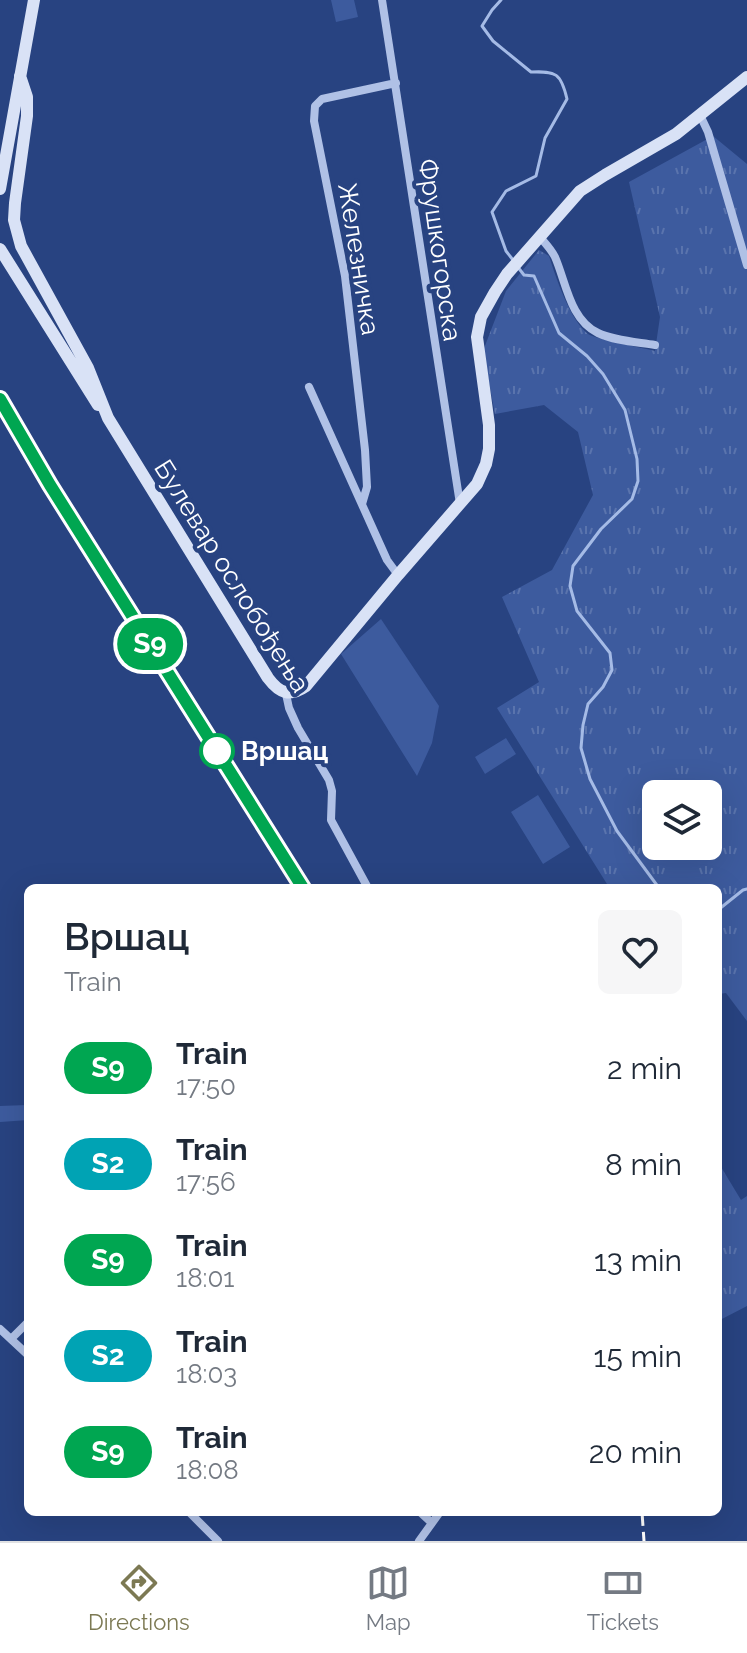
<!DOCTYPE html>
<meta charset="utf-8">
<style>
body{margin:0;font-family:Raleway,sans-serif;background:#f6f6f7;color:#1f2937;height:100vh;display:flex;flex-direction:column;font-size:30px;white-space:nowrap}
*{box-sizing:border-box;margin:0}
p{font-size:26px;color:#747a83}
.icon{flex:none;width:44px;height:44px;fill:none;stroke:currentColor;stroke-width:2;stroke-linecap:round;stroke-linejoin:round}
.map{position:relative;flex:1;overflow:hidden}
.side{position:absolute;left:24px;top:884px;width:698px;height:632px;display:flex;flex-direction:column;background:#fff;border-radius:12px;box-shadow:0 8px 32px #0002}
.side>*{flex:none}
.badge{padding:0 16px;border-radius:26px;font-size:28px;line-height:52px}
.fabs{position:absolute;left:642px;top:780px;display:grid;gap:16px}
.fabs a{display:grid;place-items:center;width:80px;height:80px;border-radius:12px;background:#fff;box-shadow:0 8px 32px #0002;font-size:40px}
.map>.badge{position:absolute;translate:-50% -50%;box-shadow:0 0 0 4px #fff}
.round{display:grid;place-items:center;flex:none;width:84px;height:84px;border-radius:12px;background:#f6f6f7}
.summary{display:flex;align-items:center;justify-content:space-between;height:136px;padding:0 40px}
h1{font-size:38px;font-weight:600;line-height:60px}
ul{padding:0;list-style:none}
li{display:flex;align-items:center;gap:24px;height:96px;padding:0 40px}
li div{flex:1}
li b{display:block;font-size:30px}
li em{font-style:normal}
li .badge{min-width:88px;font-weight:700;text-align:center}
.tabs{display:flex;justify-content:space-around;align-items:center;height:112px;border-top:2px solid #e0e1e3;background:#fff;font-size:22px;color:#747a83}
.tabs a{display:grid;justify-items:center;gap:4px}
.tabs .selected{color:#7c7953}
.map>svg:first-child{display:block}
.grass{fill:url(#grass-tufts);fill-rule:evenodd}
.green{fill:#3d5b9e}
.lines{fill:none;stroke-linecap:round;stroke-linejoin:round}
.stream{stroke:#a5bbe6;stroke-width:3}
.street{stroke:#b0c1e6;stroke-width:8}
.secondary{stroke:#d9e2f6;stroke-width:12}
.rail{stroke:#fff;stroke-width:3;stroke-dasharray:14 6;stroke-linecap:butt}
.line-casing{stroke:#fff;stroke-width:18}
.line{stroke:#00a651;stroke-width:12}
.stop-dot{fill:#fff;stroke:#00a651;stroke-width:4}
.labels{text-anchor:middle;stroke-width:8;stroke-linejoin:round;paint-order:stroke}
.street-label{font-size:26px;fill:#fff;stroke:#284381}
.stop-label{font-size:26px;font-weight:bold;fill:#fff;stroke:#284381;text-anchor:start}
</style>
<div class="map">
<svg width="747" height="1541" viewBox="0 0 747 1541">
<defs>
<pattern id="grass-tufts" width="24" height="20" patternUnits="userSpaceOnUse" patternTransform="scale(2)"><rect width="24" height="20" fill="#3d5b9e"/><path d="M3 7l-1-3M5 7V3M7 7l1-3M15 17l-1-3M17 17v-4M19 17l1-3" fill="none" stroke="#5a74ad"/></pattern>
</defs>
<rect width="100%" height="100%" fill="#284381"/>
<!-- grass -->
<path class="grass" d="M 713,136 L 747,164 L 747,1021 L 726,993 L 718,994 L 718,888 L 601,888 L 607,884 L 497,708 L 539,682 L 502,597 L 552,570 L 593,495 L 578,432 L 544,405 L 495,414 L 483,351 L 506,291 L 539,250 L 549,256 C 556,278 570,320 588,334 C 595,339 643,348 655,351 L 660,317 L 629,182 ZM 656,794 L 708,794 L 708,846 L 656,846 Z
M 28,1105 L 28,1120 L 0,1122 L 0,1106 Z
M 718,1162 L 741,1200 L 747,1196 L 747,1306 L 718,1321 Z"/>
<!-- green -->
<path class="green" d="M 331,0 L 354,0 L 358,17 L 336,22 Z
M 381,619 L 439,706 L 432,743 L 417,776 L 341,654 Z
M 506,738 L 516,754 L 485,774 L 475,757 Z
M 538,795 L 570,847 L 543,864 L 511,812 Z"/>
<g class="lines">
<!-- stream -->
<path class="stream" d="M 501,0 L 492,10 L 482,26 L 493,41 L 531,72 C 556,71 561,73 567,99 L 545,138 L 536,176 L 506,191 L 492,212 L 506,251 L 513,260
M 517,266 L 524,275 L 534,276 L 559,333 L 587,356 L 603,374 L 625,410 L 637,459 L 638,481 L 632,499 L 601,529 L 573,566 L 570,586 L 577,611 L 610,653 L 612,670 L 603,687 L 588,704 L 583,725 L 581,748 L 590,779 L 617,831 L 659,888
M 718,910 L 743,890 L 747,889"/>
<!-- street -->
<path class="street" d="M 382,0 L 460,504
M 700,115 L 708,132 L 747,265
M 539,236 C 545,243 551,249 555,257 C 566,282 570,320 598,333 C 615,341 637,342 655,345
M 309,387 L 387,560 L 398,575
M 362,504 L 367,487 L 365,450 L 345,276 L 314,121 L 315,106 L 322,99 L 396,83
M 286,694 L 289,708 L 298,728 L 329,780 L 332,791 L 331,820 L 368,888
M 0,1329 L 28,1355
M 11,1339 L 28,1322
M 189,1512 L 218,1541
M 420,1512 L 432,1523
M 419,1541 L 440,1512"/>
<!-- secondary -->
<path class="secondary" d="M 20,76 L 27,97 L 27,116 L 15,203 L 14,220 L 21,246 L 88,368 L 108,418 L 268,678 C 280,694 290,697 306,686 L 398,575 L 477,484 L 486,464 L 489,449 L 489,425 L 477,337 L 481,317 L 495,292 L 507,274 L 580,191 L 605,175 L 676,134 L 747,77
M 0,189 L 34,0
M 0,249 L 98,405"/>
<!-- rail -->
<path class="rail" d="M 0,399 L 50,485 L 303,888
M 642,1512 L 644,1541"/>
</g>
<g class="lines">
<!-- line casing -->
<g class="line-casing">
<path id="line" d="M 0,399 L 50,485 L 303,888"/>
</g>
<!-- line -->
<use href="#line" class="line"/>
</g>
<!-- markers -->
<circle class="stop-dot" cx="217" cy="751" r="16"/>
<g class="labels">
<!-- street labels -->
<g class="street-label">
<text transform="translate(440 250) rotate(82)" y="9">Фрушкогорска</text>
<text transform="translate(359 259) rotate(81)" y="9">Железничка</text>
<text transform="translate(232 576) rotate(58)" y="9">Булевар ослобођења</text>
</g>
<!-- stop labels -->
<g class="stop-label">
<text x="241" y="760">Вршац</text>
</g>
</g>
</svg>
<div class="fabs">
<a><svg class="icon" aria-label="layers" viewBox="0 0 24 24"><path d="M12 4l9 5-9 5-9-5zM3 14l9 5 9-5"/></svg></a>
</div>
<b class="badge" style="left:150px;top:644px;background:#00a651;color:#fff">S9</b>
<section class="side">
<div class="summary"><div><h1>Вршац</h1><p>Train</p></div><a class="round"><svg class="icon" aria-label="heart" viewBox="0 0 24 24"><path d="M12 20l-8-8c-3-5 5-10 8-4 3-6 11-1 8 4z"/></svg></a></div>
<ul>
<li><span class="badge" style="background:#00a651;color:#fff">S9</span><div><b>Train</b><p>17:50</p></div><em>2 min</em></li>
<li><span class="badge" style="background:#00a3b4;color:#fff">S2</span><div><b>Train</b><p>17:56</p></div><em>8 min</em></li>
<li><span class="badge" style="background:#00a651;color:#fff">S9</span><div><b>Train</b><p>18:01</p></div><em>13 min</em></li>
<li><span class="badge" style="background:#00a3b4;color:#fff">S2</span><div><b>Train</b><p>18:03</p></div><em>15 min</em></li>
<li><span class="badge" style="background:#00a651;color:#fff">S9</span><div><b>Train</b><p>18:08</p></div><em>20 min</em></li>
</ul>
</section>
</div>
<nav class="tabs">
<a class="selected"><svg class="icon" aria-label="directions" viewBox="0 0 24 24"><path d="M12 3l9 9-9 9-9-9zM9 14v-3h6M13 9l2 2-2 2"/></svg>Directions</a>
<a><svg class="icon" aria-label="map" viewBox="0 0 24 24"><path d="M3 6l6-2 6 2 6-2v14l-6 2-6-2-6 2zM9 4v14M15 6v14"/></svg>Map</a>
<a><svg class="icon" aria-label="tickets" viewBox="0 0 24 24"><path d="M3 7h18v10H3zM15 7v10"/></svg>Tickets</a>
</nav>
